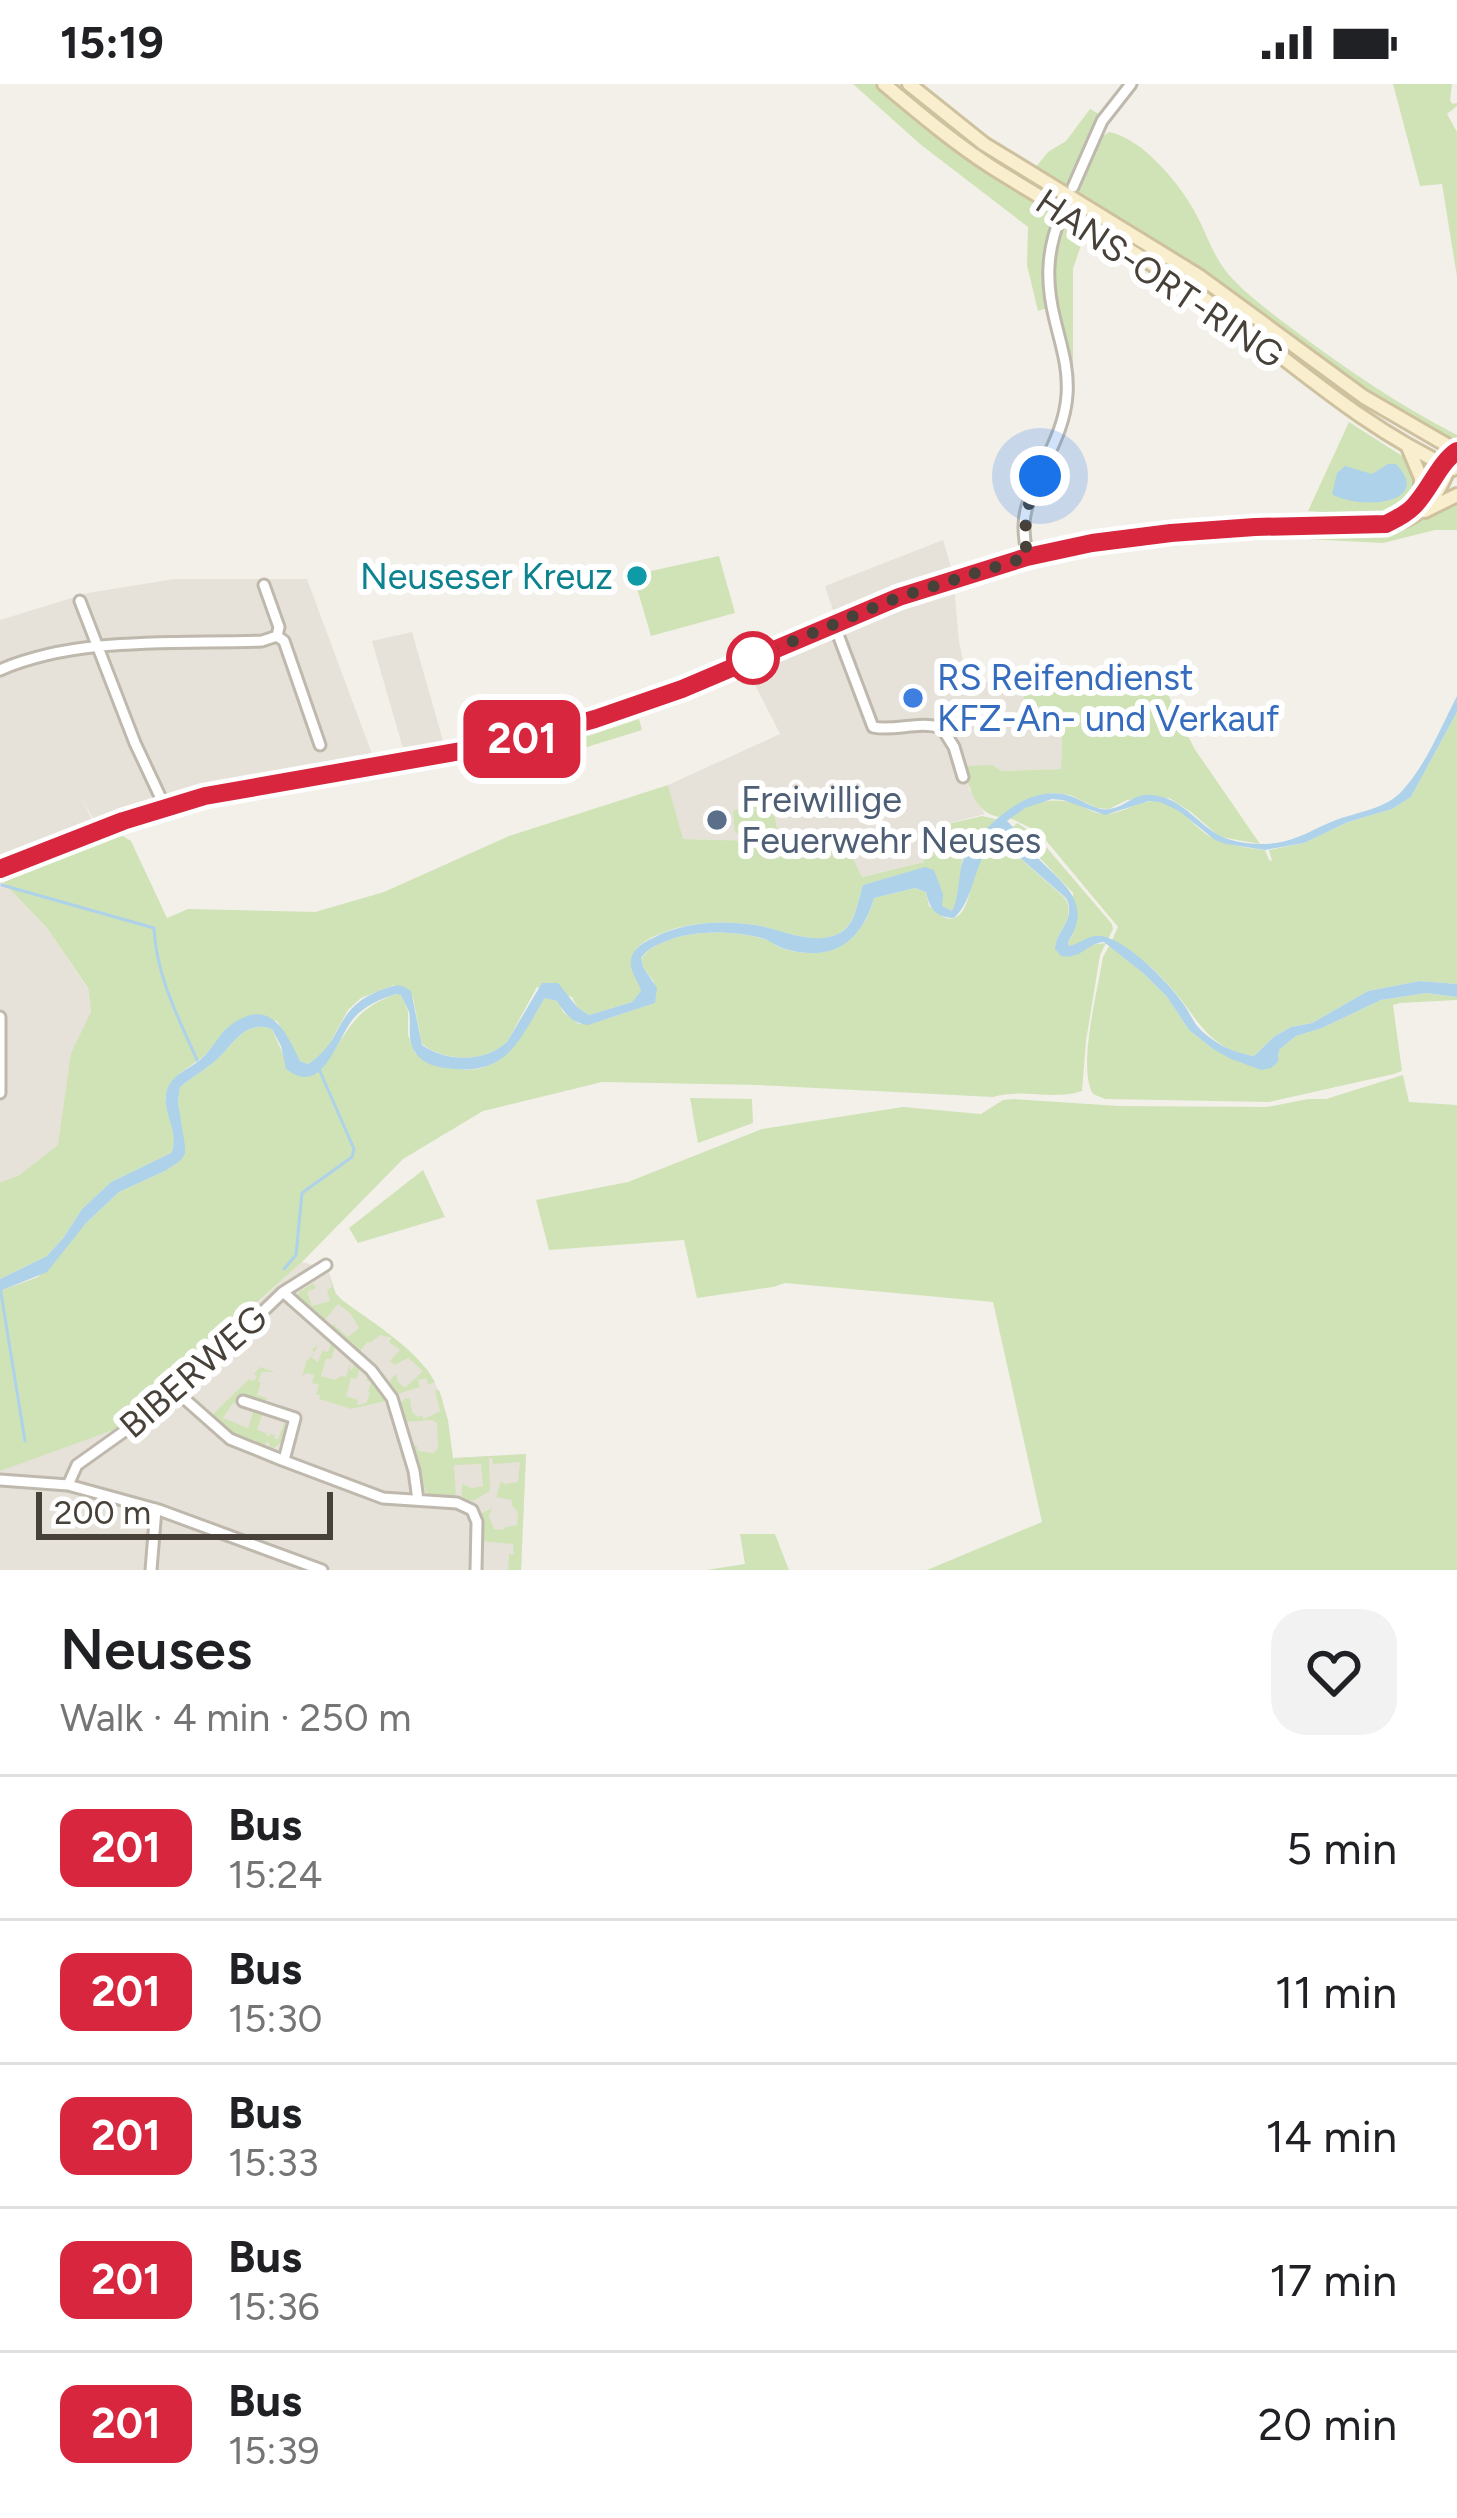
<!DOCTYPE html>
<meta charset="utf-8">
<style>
body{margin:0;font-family:Figtree,sans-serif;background:#f2f2f2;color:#202124;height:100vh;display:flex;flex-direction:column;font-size:45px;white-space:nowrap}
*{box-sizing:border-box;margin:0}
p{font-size:39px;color:#757577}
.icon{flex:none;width:66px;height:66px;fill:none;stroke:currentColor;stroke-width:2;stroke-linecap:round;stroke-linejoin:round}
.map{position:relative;height:1486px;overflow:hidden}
.side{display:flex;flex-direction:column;background:#fff;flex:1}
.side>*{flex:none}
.badge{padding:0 24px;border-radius:18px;font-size:42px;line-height:78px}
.scale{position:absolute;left:36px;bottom:30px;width:297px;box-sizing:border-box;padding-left:12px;border:6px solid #474139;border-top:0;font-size:33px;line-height:42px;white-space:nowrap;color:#474139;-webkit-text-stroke:9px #fff;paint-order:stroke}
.you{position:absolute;width:60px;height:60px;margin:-30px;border:9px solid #fff;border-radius:50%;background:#1a73e8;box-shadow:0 0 0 18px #1a73e833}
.map>.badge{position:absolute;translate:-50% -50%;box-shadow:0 0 0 6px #fff}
.round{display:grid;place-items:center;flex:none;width:126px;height:126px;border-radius:36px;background:#f2f2f2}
.summary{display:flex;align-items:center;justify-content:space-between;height:204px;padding:0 60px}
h1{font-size:57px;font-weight:600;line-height:90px}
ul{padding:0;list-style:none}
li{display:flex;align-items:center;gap:36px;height:144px;padding:0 60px;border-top:3px solid #e0e0e0}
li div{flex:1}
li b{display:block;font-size:45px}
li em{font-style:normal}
li .badge{min-width:132px;font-weight:700;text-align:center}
.status{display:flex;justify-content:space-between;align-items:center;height:84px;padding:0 60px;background:#fff;direction:ltr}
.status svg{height:33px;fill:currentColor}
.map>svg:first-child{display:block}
.residential{fill:#e7e2d9}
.green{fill:#d0e3b7}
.water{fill:#add2ea}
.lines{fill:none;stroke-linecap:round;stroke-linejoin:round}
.stream{stroke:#add2ea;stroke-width:3}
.street-casing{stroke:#beb8ad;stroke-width:15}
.secondary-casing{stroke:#cec19e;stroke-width:18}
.street{stroke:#fff;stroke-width:9}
.secondary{stroke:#f9eece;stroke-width:12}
.line-casing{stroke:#fff;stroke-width:27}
.line{stroke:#d7263d;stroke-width:18}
.walk{stroke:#474139;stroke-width:12;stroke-dasharray:0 21.6}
.culture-dot{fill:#0f9aa8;stroke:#fff;stroke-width:4.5}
.stop-dot{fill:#fff;stroke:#d7263d;stroke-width:6}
.shop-dot{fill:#3f7fe0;stroke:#fff;stroke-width:4.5}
.service-dot{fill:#5c6f8a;stroke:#fff;stroke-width:4.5}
.labels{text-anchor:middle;stroke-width:12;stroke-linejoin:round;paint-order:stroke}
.street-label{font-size:36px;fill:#474139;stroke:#fff}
.culture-label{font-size:36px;fill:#0d838f;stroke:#fff;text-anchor:end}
.shop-label{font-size:36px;fill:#366cbe;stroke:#fff;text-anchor:start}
.service-label{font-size:36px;fill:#4e5e75;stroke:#fff;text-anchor:start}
</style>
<div class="status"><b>15:19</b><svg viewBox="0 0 49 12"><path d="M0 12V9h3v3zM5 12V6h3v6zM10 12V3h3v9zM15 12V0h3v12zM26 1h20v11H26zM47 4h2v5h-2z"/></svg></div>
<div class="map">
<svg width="1457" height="1486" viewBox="0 0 1457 1486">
<rect width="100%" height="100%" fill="#f3f0ea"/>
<!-- residential -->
<path class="residential" d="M 943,456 L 953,489 L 959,558 L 968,598 L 1021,598 L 1025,622 L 1058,623 L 1062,657 L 1061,685 L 1002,687 L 968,703 L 985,730 L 918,747 L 924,778 L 861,793 L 842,754 L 808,763 L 795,745 L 758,757 L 682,755 L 668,701 L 780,650 L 750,591 L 726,601 L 717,577 L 778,554 L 780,556 L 835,533 L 825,502 Z
M 174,495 L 307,495 L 375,678 L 253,696 L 147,722 L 97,741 L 82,715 L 95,741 L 0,779 L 0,536 L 88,509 Z
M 412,548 L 444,660 L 404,668 L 372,557 Z
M 0,791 L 3,798 L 47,844 L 88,905 L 91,929 L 71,970 L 59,1061 L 18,1092 L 0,1098 Z
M 302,1178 L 328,1185 L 336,1210 L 342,1216 L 428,1286 L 442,1313 L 453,1374 L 526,1370 L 521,1486 L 0,1486 L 0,1387 L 224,1249 Z"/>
<!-- green -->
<path class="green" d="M 853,0 L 874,0 L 1006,99 L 1057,129 C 1045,161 1039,191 1047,224 L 1038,227 L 1027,181 L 1028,143 L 920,60 Z
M 1393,0 L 1452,0 L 1450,17 L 1453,20 L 1457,19 L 1457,22 L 1447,30 L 1457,48 L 1457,193 L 1442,100 L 1420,102 Z
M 1090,25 L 1101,31 L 1067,104 L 1035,84 L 1048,68 L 1066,57 Z
M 1109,48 C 1142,54 1179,99 1195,128 C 1207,150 1213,173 1230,192 C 1249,213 1272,229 1294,246 C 1346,285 1399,321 1457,351 L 1457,362 L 1380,319 L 1175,171 L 1076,109 L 1099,55 Z
M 1066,134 L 1086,146 L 1073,185 L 1073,283 C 1060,224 1043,194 1066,134 Z
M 1349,338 L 1410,377 L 1417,397 L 1415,411 L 1396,429 L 1325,436 L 1323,428 L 1308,427 Z
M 1457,416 L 1457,446 L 1435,446 L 1383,459 L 1306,455 L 1236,457 L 1126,467 L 1104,465 L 1223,450 L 1394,446 L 1413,442 Z
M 719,472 L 735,529 L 651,552 L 633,491 Z
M 1158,590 L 1194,664 L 1260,760 L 1220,753 L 1191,728 L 1169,714 L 1127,716 L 1109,725 L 1097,724 L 1070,711 L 1055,709 L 1039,711 L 1021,718 L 999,733 C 975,729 969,704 964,682 L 992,681 L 1002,687 L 1061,685 L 1062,657 L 1058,623 L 1025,622 L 1021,598 Z
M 1457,628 L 1457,900 L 1420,897 L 1368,907 L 1312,939 L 1291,943 L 1275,952 L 1254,972 C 1209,966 1199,936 1173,906 C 1156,886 1135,868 1112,856 L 1118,843 L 1039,748 L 1010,734 C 1029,717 1057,711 1081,722 C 1090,726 1097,731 1108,730 C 1127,728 1143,713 1163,718 C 1182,723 1193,742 1209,752 C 1226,761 1246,764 1265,766 L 1269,776 L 1272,777 L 1269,766 L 1304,759 L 1348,738 L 1392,725 L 1411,713 Z
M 639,635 L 642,646 L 561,671 L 463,692 L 460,682 L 555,663 Z
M 668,701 L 683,755 L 758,757 L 795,745 L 808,763 L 843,754 L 862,793 L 924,778 L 917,747 L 982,732 L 996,735 L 962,776 L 957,818 L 952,827 L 942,823 L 920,785 L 863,801 C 857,818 856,841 838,850 C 811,862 782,845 755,841 C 722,836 684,838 653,853 C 645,857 635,862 633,872 C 630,882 640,897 641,908 L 632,918 L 589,931 L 577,923 L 572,913 L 537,903 L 507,958 C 484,979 446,978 422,960 L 413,914 L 394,901 L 361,914 L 348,926 L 325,968 L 308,980 L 300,977 L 277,937 L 259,932 L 233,940 L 203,973 L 180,989 L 165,1013 L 175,1057 L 171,1069 L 111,1098 L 82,1125 L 64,1153 L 47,1172 L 0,1195 L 0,1098 L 18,1092 L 58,1061 L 71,969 L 91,928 L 88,904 L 47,844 L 3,798 L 121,751 L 131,757 L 167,834 L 188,825 L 315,828 L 384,808 L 509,752 Z
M 767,715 L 773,723 L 777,746 L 735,749 L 733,727 Z
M 1017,739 L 1036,751 L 1112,840 L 1113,845 L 1108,855 C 1093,849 1083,860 1069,862 L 1068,858 L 1073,850 L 1073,809 L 1016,749 L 1013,743 Z
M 995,752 L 1065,814 C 1077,836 1056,845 1055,865 L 1106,859 L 1100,871 L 1086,957 L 1082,1007 C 1053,1017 1022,1004 993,1013 L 759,1001 L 602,998 L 483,1027 L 403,1075 L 302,1178 L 116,1345 L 0,1387 L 0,1207 L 38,1193 L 86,1139 L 119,1108 L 165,1087 L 185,1070 L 178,1018 L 180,1003 C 191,994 203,987 214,978 C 233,962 243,935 272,945 L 285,975 L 318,988 C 348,953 348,927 396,910 L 401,911 L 408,927 L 408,951 L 415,969 C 491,1008 507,974 545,914 L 558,917 L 563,928 L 579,940 C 605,938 630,926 655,919 L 654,898 L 643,883 L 641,875 C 649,863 659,860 672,855 C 699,846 737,847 764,855 C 777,859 769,859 781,864 C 827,879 862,861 874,814 L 915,804 L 926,808 L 929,822 C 935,826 939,832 946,834 C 968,840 970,801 975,787 C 980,775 987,762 995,752 Z
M 1109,862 L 1129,875 L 1167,913 L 1189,946 L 1213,965 L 1261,986 L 1279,972 L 1279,966 L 1296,952 L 1322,944 L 1381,916 L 1426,909 L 1457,913 L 1457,916 L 1400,919 L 1393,921 L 1402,987 L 1394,990 L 1269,1018 L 1105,1015 L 1093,1010 C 1077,983 1098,906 1103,873 Z
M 1403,991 L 1409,1018 L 1457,1021 L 1457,1486 L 927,1486 L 1042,1438 L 993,1218 L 785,1199 L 773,1203 L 697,1214 L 684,1156 L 549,1166 L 536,1116 L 628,1098 L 762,1045 L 903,1023 L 981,1030 L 1003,1016 L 1013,1015 L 1119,1022 L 1267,1023 L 1308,1015 L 1326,1015 Z
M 690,1014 L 752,1015 L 753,1039 L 698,1059 Z
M 423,1086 L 445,1133 L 358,1159 L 349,1144 Z
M 328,1190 L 336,1210 L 342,1216 C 373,1239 416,1264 435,1298 L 428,1301 L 426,1294 L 418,1296 L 420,1303 L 397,1310 L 389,1297 L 396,1290 L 398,1298 L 405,1304 L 423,1287 L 408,1274 L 395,1281 L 390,1277 L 400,1266 L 389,1258 L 391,1254 L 380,1251 L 370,1259 L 367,1258 L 359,1269 L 329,1244 L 333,1240 L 348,1253 L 359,1244 L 350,1229 L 338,1220 L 323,1238 L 299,1217 L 298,1209 L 313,1199 L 316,1204 L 307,1208 L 312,1222 L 330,1217 L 327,1206 L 332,1203 Z
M 331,1260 L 335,1264 L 331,1275 L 326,1275 L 321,1292 L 335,1296 L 341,1292 L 346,1293 L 351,1277 L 350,1286 L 352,1286 L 354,1280 L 360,1285 L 357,1295 L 351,1294 L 346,1312 L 358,1316 L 357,1321 L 366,1319 L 370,1309 L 368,1308 L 371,1298 L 366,1296 L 368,1291 L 384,1309 L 386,1317 L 351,1325 L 319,1315 L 320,1312 L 316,1310 L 319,1301 L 312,1299 L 314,1291 L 306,1289 L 302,1293 L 306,1278 L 314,1269 L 312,1265 L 318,1261 L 312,1274 L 318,1278 L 322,1267 L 328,1268 Z
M 260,1283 L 275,1288 L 262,1288 L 258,1297 L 261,1299 L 257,1311 L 267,1314 L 264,1321 L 242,1314 L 239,1320 L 233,1319 L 223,1334 L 248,1344 L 254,1326 L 247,1324 L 249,1320 L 270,1327 L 269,1330 L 263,1329 L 257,1346 L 266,1349 L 268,1353 L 271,1350 L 275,1351 L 274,1355 L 278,1355 L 284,1339 L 287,1340 L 282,1358 L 274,1364 L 270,1363 L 268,1357 L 263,1364 L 238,1353 L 211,1332 L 249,1295 L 253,1297 L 257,1293 L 254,1290 Z
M 439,1306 L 448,1336 L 453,1374 L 526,1370 L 521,1486 L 508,1486 L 509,1470 L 516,1470 L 513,1468 L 513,1460 L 482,1457 L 482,1429 L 492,1424 L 489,1433 L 494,1445 L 502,1446 L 506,1443 L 517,1441 L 518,1428 L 512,1422 L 512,1416 L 496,1413 L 501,1397 L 505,1400 L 518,1398 L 520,1378 L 493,1380 L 492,1374 L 489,1374 L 490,1407 L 473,1417 L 462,1414 L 462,1400 L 472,1404 L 483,1402 L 481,1380 L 454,1381 L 456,1413 L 431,1412 L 426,1409 L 411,1360 L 417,1362 L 418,1367 L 433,1369 L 438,1364 L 437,1339 L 432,1336 L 406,1338 L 400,1319 L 406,1314 L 410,1315 L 412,1328 L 418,1333 L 422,1331 L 424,1335 L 440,1327 L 435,1307 Z
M 740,1450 L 775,1450 L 789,1486 L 706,1486 L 745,1480 Z"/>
<!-- water -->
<path class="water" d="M 1388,380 L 1396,380 C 1435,421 1357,426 1332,410 L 1337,389 L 1345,382 L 1372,390 Z
M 1457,612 L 1457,628 L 1411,713 L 1392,725 L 1348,738 L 1304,759 L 1265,766 L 1226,760 L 1215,756 L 1179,727 L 1160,718 L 1149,717 L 1105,731 L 1063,716 L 1052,715 L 1025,724 L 1007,737 C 1017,746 1023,757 1032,768 C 1057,796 1096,816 1068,858 L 1069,862 C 1079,860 1086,853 1095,852 C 1121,849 1168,898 1182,918 C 1188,926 1192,935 1197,942 C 1211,958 1233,969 1254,972 L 1275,952 L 1291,943 L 1312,939 L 1368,907 L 1420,897 L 1457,900 L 1457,913 L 1426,909 L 1381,916 L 1322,944 L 1296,952 L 1279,966 L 1278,978 L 1271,984 L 1261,986 L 1229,974 L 1213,965 L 1189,946 L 1167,913 L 1143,889 L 1104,858 C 1087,859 1081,876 1061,872 L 1055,865 C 1056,845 1077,836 1066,814 L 995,752 C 974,777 974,817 954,834 C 935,833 930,825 926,808 L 915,804 L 874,814 C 861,861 829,879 782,864 C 776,862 770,857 765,855 C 737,847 699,846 672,855 C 659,860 649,863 641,874 L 643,883 L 657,904 L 655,919 L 588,941 C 572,939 565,930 557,917 L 545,914 C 520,953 510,990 454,985 C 443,984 427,982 419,973 C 405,959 412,944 409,928 C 407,922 403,917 401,911 L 396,910 C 380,915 364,922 353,935 C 336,956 323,1014 286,985 L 281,962 L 272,945 C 243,935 233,962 214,978 C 203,987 191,994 180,1003 L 178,1018 L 185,1062 L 185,1070 L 180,1077 L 165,1087 L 119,1108 L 86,1139 L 47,1188 L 0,1207 L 0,1195 L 47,1172 L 64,1153 L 82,1125 L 111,1098 L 171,1069 C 181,1049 160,1026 167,1006 C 172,990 190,985 201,975 C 213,965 219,949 232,940 C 271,913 286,948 300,977 L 308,980 C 347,955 331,924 384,905 C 396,900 401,900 411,907 L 422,961 C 447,978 484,979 507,958 L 542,899 L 558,899 L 577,923 L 589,931 L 632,918 L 641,907 C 639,899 632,890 631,882 C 629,867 642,859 653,854 C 684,838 721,836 755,841 C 782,845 811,862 838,850 C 856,842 857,818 863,801 L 925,783 L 934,786 L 943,810 L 942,822 L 952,827 C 962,808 956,783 968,766 C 990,737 1028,701 1067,711 C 1081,714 1095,728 1110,725 C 1131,721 1135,705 1162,713 C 1189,720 1204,749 1231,756 C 1245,760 1261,761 1276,759 C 1298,756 1315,744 1336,736 C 1357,728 1386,725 1402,707 C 1426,681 1441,643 1457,612 Z"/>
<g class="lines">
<!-- stream -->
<path class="stream" d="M 2,801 L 154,844 C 156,891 178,933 197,976
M 284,1185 L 296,1171 L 302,1109 L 352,1073 L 354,1065 L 319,985
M 0,1203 L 25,1357"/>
<!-- street casing -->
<g class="street-casing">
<path id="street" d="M 1073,103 L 1102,37 L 1131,0
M 1027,473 C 1025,457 1022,442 1026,426 C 1037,385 1064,354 1067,311 C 1069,284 1061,261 1055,236 C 1046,200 1046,169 1060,134
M 264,501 L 279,543 L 277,552 L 284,557 L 320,661
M 80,517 L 135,659 L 165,723
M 834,540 L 873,643 C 896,648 918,636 942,644 L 954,663 L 963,693
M 0,586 C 78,552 178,560 262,557 L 277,552
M 0,933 L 0,1009
M 283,1208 L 371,1286 L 392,1314 L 414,1387 L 418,1416
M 178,1309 L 230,1355 L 282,1376 L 383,1414 L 457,1419 L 472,1426 L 477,1438 L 476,1486
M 243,1317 L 295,1334 L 284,1376
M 0,1396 L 68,1401 L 159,1426 L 322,1486
M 68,1401 L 77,1381 L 178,1309 L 283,1208 L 326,1181
M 151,1486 L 156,1425"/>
</g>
<!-- secondary casing -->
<g class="secondary-casing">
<path id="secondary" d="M 884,0 C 919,29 954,59 993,84 C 1060,126 1131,164 1196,209 C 1285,270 1353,339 1453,385
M 909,0 L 984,60 L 1199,192 L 1364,313 L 1457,367
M 1408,363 L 1421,394 L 1421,412
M 1425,427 L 1457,411
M 1398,434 L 1417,419 L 1446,377
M 0,785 L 123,737 L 205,712 L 512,658 L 595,636 L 682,605 L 900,513 L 1027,473 L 1116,455 L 1197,446 L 1402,437 C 1432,427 1446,395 1455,366"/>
</g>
<!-- street -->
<use href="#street" class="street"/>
<!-- secondary -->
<use href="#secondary" class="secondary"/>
</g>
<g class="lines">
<!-- line casing -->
<g class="line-casing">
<path id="line" d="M 0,785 L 123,737 L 205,712 L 512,658 L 595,635 L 682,605 L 899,513 L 1027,473 L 1092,459 L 1171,449 L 1255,443 L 1386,440 C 1396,435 1405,431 1413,423 C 1430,406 1438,380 1457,367"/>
</g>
<!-- line -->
<use href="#line" class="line"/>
<!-- walk -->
<path class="walk" d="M 753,574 L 899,513 L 1027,473 C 1023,442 1026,419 1040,392"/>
</g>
<!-- markers -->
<circle class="culture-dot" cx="637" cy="492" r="12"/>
<circle class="stop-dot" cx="753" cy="574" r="24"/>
<circle class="shop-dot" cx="913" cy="614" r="12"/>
<circle class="service-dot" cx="717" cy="736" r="12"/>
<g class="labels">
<!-- street labels -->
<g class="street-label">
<text transform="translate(1160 194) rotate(34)" y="13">HANS-ORT-RING</text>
<text transform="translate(193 1287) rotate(-41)" y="13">BIBERWEG</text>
</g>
<!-- culture labels -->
<g class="culture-label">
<text x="613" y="505">Neuseser Kreuz</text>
</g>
<!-- shop labels -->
<g class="shop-label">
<text x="937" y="606">RS Reifendienst<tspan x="937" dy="41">KFZ-An- und Verkauf</tspan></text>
</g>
<!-- service labels -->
<g class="service-label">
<text x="741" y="728">Freiwillige<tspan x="741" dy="41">Feuerwehr Neuses</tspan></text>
</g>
</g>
</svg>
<div class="scale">200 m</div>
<div class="you" style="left:1040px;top:392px"></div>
<b class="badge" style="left:522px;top:655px;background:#d7263d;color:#fff">201</b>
</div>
<section class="side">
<div class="summary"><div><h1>Neuses</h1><p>Walk · 4 min · 250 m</p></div><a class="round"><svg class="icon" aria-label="heart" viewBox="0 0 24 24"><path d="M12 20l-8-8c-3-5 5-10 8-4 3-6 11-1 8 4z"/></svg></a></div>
<ul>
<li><span class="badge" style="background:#d7263d;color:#fff">201</span><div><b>Bus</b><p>15:24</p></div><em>5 min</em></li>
<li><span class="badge" style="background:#d7263d;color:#fff">201</span><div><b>Bus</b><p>15:30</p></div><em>11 min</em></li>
<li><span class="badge" style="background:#d7263d;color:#fff">201</span><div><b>Bus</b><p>15:33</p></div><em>14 min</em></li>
<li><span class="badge" style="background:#d7263d;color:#fff">201</span><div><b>Bus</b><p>15:36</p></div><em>17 min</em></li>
<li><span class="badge" style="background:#d7263d;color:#fff">201</span><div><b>Bus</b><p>15:39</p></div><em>20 min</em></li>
</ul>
</section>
